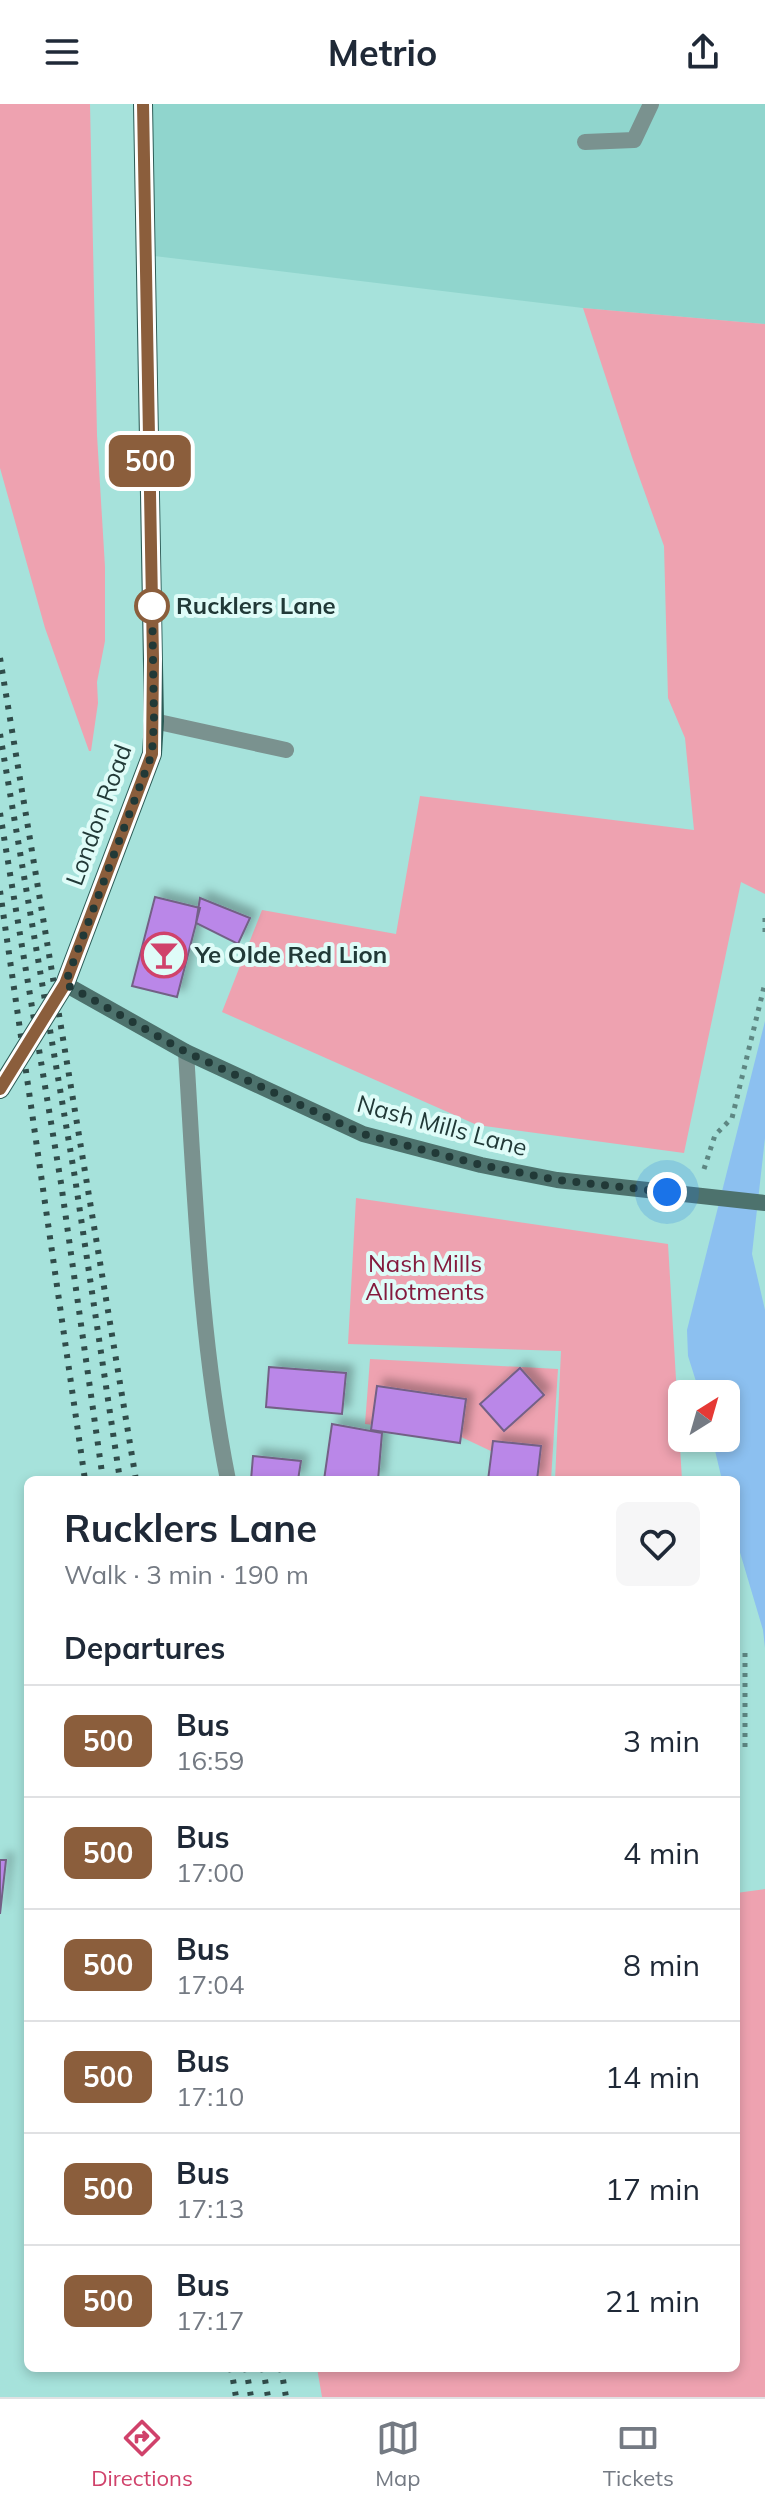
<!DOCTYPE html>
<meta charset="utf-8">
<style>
body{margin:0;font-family:Mulish,sans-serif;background:#f6f6f7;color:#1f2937;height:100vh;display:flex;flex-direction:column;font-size:30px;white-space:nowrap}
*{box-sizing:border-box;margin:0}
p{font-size:26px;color:#747a83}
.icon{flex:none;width:44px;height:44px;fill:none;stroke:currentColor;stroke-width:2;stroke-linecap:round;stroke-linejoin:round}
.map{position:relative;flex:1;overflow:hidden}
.sheet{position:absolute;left:24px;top:1372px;width:716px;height:896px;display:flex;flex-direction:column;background:#fff;border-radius:12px;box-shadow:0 4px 12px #0003}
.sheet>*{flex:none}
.badge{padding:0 16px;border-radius:12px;font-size:28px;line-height:52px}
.needle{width:52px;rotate:37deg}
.fabs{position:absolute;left:668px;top:1276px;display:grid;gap:16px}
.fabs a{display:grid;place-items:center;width:72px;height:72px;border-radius:12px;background:#fff;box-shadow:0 4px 12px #0003;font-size:40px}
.you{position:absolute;width:40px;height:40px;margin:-20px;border:6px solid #fff;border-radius:50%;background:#1a73e8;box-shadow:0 0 0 12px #1a73e833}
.map>.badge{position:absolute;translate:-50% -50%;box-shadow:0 0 0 4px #fff}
h2{padding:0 40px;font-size:30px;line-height:72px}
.round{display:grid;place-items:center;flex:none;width:84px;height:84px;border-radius:12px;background:#f6f6f7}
.headline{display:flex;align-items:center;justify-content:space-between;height:136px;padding:0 40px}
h1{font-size:38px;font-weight:700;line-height:60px}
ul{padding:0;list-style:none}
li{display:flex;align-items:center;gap:24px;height:112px;padding:0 40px;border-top:2px solid #e0e1e3}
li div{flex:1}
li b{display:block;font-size:30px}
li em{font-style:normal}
li .badge{min-width:88px;font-weight:700;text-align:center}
header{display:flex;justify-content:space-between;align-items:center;height:104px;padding:0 40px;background:#fff;font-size:36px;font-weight:700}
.menu{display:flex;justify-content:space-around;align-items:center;height:112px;border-top:2px solid #e0e1e3;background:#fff;font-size:22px;color:#747a83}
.menu a{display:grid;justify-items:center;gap:4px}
.menu .current{color:#d0426b}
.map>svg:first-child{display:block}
.built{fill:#90d5cd}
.green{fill:#eea2b0}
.water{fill:#8cc0f0}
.building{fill:#ba87e8;stroke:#736186;stroke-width:2;filter:url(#shadow)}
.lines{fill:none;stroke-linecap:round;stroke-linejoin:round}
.path{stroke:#5e8783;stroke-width:5;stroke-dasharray:4 6;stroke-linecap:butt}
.lane{stroke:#7a928f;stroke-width:16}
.secondary{stroke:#4d726d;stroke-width:16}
.primary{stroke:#2c5b56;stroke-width:20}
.rail{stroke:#304c4a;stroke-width:6;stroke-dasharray:4 8;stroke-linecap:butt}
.line-casing{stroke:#fff;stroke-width:18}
.line{stroke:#8b5e3c;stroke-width:12}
.walk{stroke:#213937;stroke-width:8;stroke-dasharray:0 14.4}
.stop-dot{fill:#fff;stroke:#8b5e3c;stroke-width:4}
.labels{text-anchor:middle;stroke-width:8;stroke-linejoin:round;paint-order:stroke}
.stop-label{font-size:24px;font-weight:bold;fill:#213937;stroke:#dffcf8;text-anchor:start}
.street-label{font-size:24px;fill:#213937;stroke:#dffcf8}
.poi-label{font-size:24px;font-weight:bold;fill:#213937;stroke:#dffcf8;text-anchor:start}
.park-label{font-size:24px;fill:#841a3d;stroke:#dffcf8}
</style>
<header><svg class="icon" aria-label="menu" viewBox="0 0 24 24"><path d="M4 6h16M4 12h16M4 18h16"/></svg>Metrio<svg class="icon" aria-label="share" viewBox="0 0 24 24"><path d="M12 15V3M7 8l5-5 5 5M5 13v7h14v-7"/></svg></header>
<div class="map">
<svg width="765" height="2293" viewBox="0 0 765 2293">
<defs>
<filter id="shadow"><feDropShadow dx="7" dy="-7" stdDeviation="4" flood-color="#0004"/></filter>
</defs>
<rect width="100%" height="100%" fill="#a6e2db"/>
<!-- built -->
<path class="built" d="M 143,0 L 765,0 L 765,220 L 583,204 L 146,151 Z"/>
<!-- green -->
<path class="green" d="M 0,0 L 90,0 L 97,331 L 105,463 L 105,537 L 97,578 L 98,599 L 91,647 L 89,647 L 45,524 L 0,364 Z
M 583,204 L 765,220 L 765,790 L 741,778 L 684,1049 L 477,1021 L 222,908 L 262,806 L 396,830 L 420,692 L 694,726 L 685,634 L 668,594 L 664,442 L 632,353 Z
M 356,1094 L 668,1140 L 682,1376 L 555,1376 L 561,1247 L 348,1240 Z
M 370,1255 L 558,1265 L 551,1376 L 492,1376 L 495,1349 L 457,1331 L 365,1320 Z
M 765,1785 L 765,2293 L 322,2293 L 317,2264 L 736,2264 L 736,1789 Z"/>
<!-- water -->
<path class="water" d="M 765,917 L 765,1034 L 752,1150 L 765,1206 L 765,1544 L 763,1526 L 736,1435 L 736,1376 L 722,1376 L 712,1334 L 726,1334 L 726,1290 L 700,1290 L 688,1252 L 687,1226 Z"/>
<!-- building -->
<path class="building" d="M 155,793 L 200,804 L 177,893 L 132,882 Z
M 200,794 L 250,814 L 238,840 L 196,819 Z
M 269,1263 L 346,1269 L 342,1310 L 266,1303 Z
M 520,1264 L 544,1291 L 504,1327 L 480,1300 Z
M 377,1282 L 466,1295 L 460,1339 L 371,1326 Z
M 332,1320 L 382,1329 L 378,1376 L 324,1376 Z
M 493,1337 L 541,1342 L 537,1376 L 488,1376 Z
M 253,1352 L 301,1357 L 298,1376 L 251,1376 Z
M 0,1756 L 6,1756 L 0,1810 Z"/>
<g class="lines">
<!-- path -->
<path class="path" d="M 765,814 L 765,829
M 704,1065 L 715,1031 L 732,1014 L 765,879
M 736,1644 L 745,1644 L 745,1547"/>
<!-- lane -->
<path class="lane" d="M 585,38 L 634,36 L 651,0
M 154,617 L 286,646
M 186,948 C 195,1091 200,1236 228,1376"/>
<!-- secondary -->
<path class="secondary" d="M 65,880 L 186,948 L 363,1030 L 481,1061 L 557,1076 L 765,1099"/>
<!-- primary -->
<path class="primary" d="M 0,985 L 65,880 L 152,650 L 154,617 L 143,0"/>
<!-- rail -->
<path class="rail" d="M 0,554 L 136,1376
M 0,630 L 75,1074 L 120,1376
M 0,709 L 61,1079 L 103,1376
M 0,787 L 85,1376
M 231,2264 L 236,2293
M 246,2264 L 251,2293
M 263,2264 L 268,2293
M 281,2264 L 286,2293"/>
</g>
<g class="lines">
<!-- line casing -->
<g class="line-casing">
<path id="line" d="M 0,985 L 65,880 L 152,650 L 153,555 L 143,0"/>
</g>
<!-- line -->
<use href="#line" class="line"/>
<!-- walk -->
<path class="walk" d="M 152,502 L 152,493 L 154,617 L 152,650 L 65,880 L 186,948 L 363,1030 L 481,1061 L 557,1076 L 667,1088"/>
</g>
<!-- icons -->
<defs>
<g id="bar-ring" transform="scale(2.3)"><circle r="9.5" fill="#dffcf8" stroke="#d0426b" stroke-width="1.5"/><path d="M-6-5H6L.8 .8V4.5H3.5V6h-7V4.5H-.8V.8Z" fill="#d0426b"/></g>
</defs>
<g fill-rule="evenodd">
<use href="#bar-ring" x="164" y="851"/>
</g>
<!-- markers -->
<circle class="stop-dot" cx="152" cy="502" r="16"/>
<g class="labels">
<!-- stop labels -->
<g class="stop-label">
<text x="176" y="510">Rucklers Lane</text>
</g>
<!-- street labels -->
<g class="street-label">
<text transform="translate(99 711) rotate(-70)" y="8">London Road</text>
<text transform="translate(442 1022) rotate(15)" y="8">Nash Mills Lane</text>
</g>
<!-- poi labels -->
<g class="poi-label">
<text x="195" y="859">Ye Olde Red Lion</text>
</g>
<!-- park labels -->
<g class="park-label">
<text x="425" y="1168">Nash Mills<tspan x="425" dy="28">Allotments</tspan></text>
</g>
</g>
</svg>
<div class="fabs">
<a><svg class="needle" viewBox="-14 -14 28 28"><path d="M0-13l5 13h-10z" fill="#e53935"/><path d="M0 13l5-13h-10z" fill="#747a83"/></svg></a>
</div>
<div class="you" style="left:667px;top:1088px"></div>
<b class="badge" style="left:150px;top:357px;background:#8b5e3c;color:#fff">500</b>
<section class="sheet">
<div class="headline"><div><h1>Rucklers Lane</h1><p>Walk · 3 min · 190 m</p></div><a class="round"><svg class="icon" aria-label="heart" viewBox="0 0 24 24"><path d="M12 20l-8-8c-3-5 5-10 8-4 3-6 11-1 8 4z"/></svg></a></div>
<h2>Departures</h2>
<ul>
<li><span class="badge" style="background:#8b5e3c;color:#fff">500</span><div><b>Bus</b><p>16:59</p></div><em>3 min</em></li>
<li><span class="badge" style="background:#8b5e3c;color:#fff">500</span><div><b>Bus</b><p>17:00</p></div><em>4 min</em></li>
<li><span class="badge" style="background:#8b5e3c;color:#fff">500</span><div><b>Bus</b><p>17:04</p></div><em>8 min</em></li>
<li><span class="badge" style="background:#8b5e3c;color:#fff">500</span><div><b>Bus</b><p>17:10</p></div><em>14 min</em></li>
<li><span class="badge" style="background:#8b5e3c;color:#fff">500</span><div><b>Bus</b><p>17:13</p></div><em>17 min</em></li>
<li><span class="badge" style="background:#8b5e3c;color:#fff">500</span><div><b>Bus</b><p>17:17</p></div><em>21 min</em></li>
</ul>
</section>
</div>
<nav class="menu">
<a class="current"><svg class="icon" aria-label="directions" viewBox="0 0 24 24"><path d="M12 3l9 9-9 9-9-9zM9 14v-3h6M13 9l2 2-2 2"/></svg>Directions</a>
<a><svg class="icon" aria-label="map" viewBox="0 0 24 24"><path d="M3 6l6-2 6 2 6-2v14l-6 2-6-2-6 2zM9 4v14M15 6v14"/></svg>Map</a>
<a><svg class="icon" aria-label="tickets" viewBox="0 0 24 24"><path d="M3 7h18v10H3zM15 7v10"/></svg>Tickets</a>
</nav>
